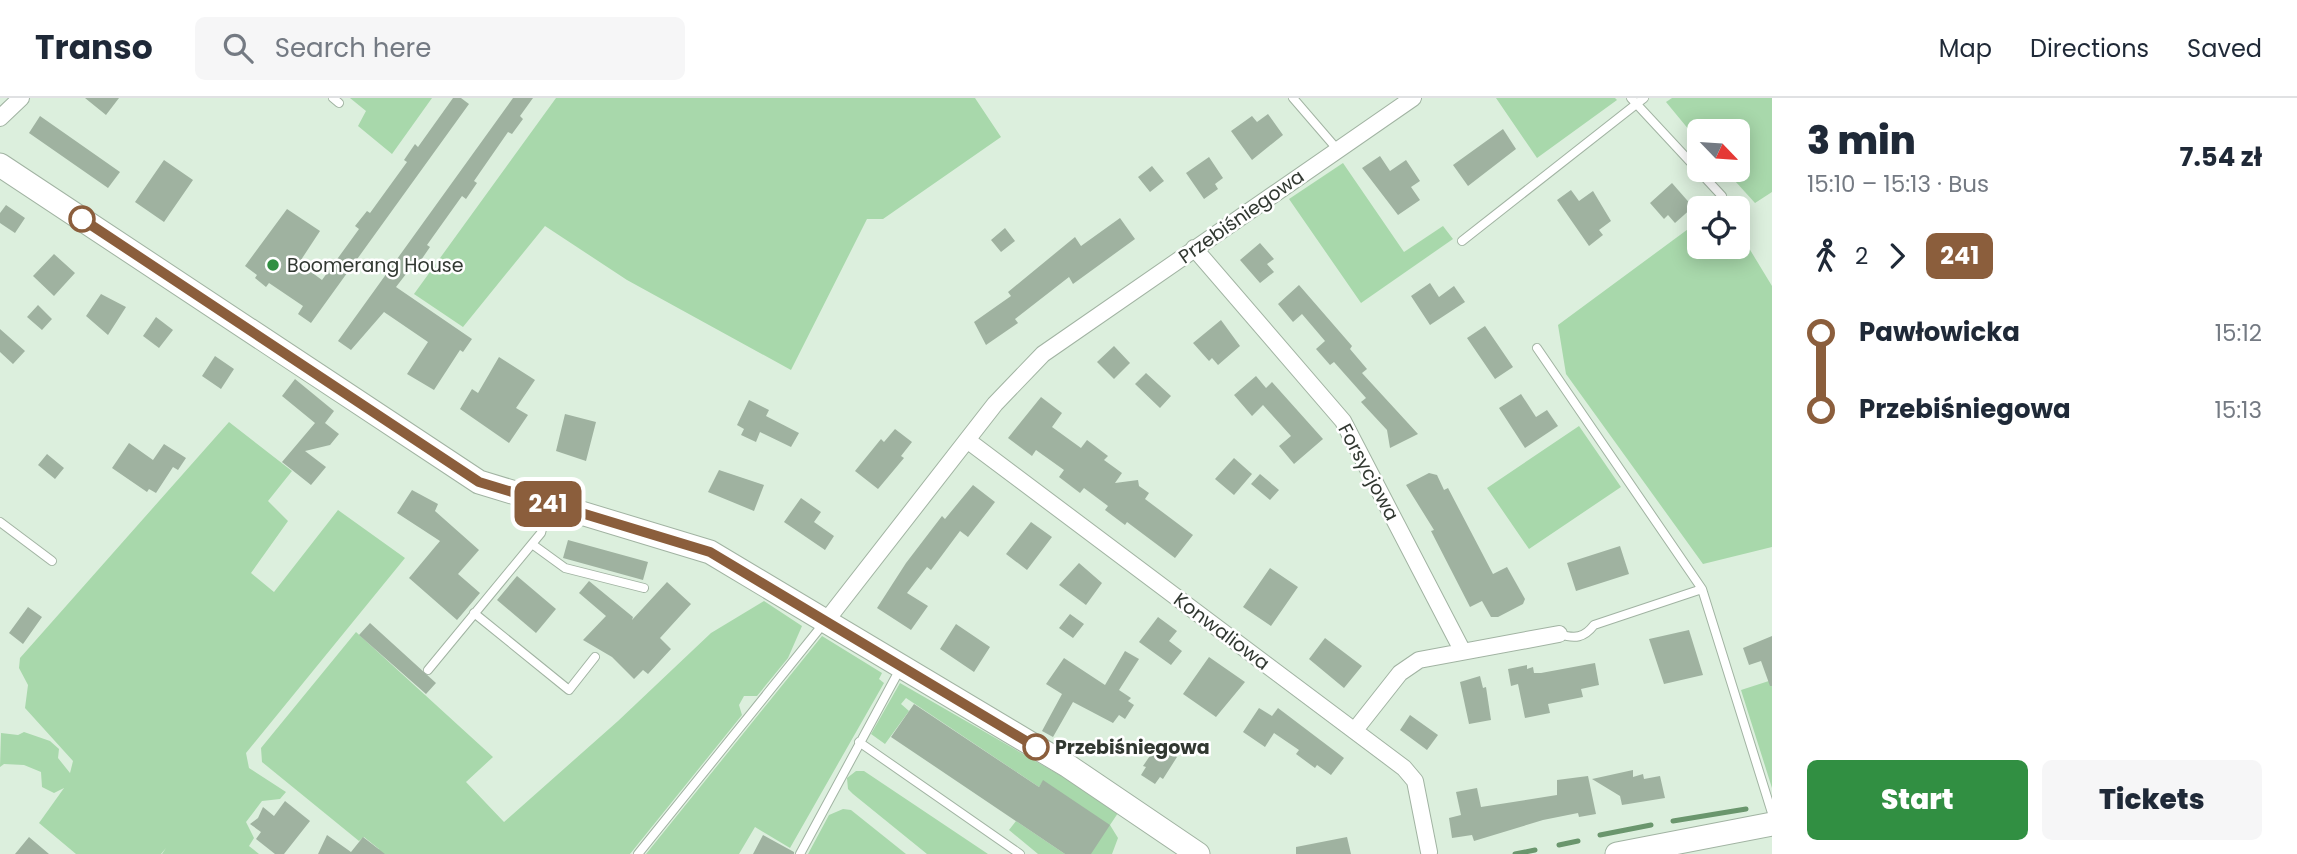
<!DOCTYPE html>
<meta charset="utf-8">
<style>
body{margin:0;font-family:Poppins,sans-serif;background:#f6f6f7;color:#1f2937;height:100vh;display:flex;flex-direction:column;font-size:26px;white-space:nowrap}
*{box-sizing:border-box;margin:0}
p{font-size:23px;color:#747a83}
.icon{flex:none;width:38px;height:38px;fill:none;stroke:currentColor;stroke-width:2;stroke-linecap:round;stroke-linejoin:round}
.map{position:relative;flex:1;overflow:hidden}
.panel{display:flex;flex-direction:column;background:#fff;width:525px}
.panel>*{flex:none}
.badge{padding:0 14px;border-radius:10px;font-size:24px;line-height:46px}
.needle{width:46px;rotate:115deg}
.buttons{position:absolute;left:1687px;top:21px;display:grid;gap:14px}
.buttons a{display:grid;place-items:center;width:63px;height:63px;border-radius:10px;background:#fff;box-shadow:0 4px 18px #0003;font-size:35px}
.map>.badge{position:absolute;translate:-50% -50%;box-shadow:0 0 0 4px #fff}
.legs{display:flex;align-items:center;gap:10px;height:77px;padding:0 35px;font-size:23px}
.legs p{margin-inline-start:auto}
.summary{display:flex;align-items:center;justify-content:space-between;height:119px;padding:0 35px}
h1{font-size:38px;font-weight:800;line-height:52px}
.primary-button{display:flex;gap:14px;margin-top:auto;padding:14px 35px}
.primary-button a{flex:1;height:80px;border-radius:10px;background:#318f42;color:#fff;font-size:28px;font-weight:800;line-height:80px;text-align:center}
.primary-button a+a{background:#f6f6f7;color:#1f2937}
ul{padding:0 35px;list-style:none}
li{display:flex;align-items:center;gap:24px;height:77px;font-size:26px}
li i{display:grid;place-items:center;width:10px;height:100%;margin:0 9px;background:currentColor}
li i::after{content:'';width:18px;height:18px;margin:-9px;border:5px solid;border-radius:50%;background:#fff}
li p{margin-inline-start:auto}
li:first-child i{background:linear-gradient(#0000 50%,currentColor 0)}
li:last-child i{background:linear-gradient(currentColor 50%,#0000 0)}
header{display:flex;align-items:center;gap:42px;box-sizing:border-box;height:98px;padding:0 35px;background:#fff;border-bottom:2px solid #e0e1e3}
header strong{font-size:33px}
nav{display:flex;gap:38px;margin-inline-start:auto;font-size:24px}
.search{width:490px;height:63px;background:#f6f6f7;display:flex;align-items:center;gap:18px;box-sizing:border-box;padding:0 24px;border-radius:10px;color:#747a83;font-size:26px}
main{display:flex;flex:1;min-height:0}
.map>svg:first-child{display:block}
.green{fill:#a8d8ab}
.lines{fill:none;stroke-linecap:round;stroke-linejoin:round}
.stream{stroke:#6a966d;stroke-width:5}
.building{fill:#9fb2a0}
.lane-casing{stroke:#a1b3a2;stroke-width:10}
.street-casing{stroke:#a1b3a2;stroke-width:18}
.secondary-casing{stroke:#a1b3a2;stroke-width:25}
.lane{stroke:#fff;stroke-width:8}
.street{stroke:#fff;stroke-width:16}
.secondary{stroke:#fff;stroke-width:23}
.line-1-casing{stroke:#fff;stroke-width:16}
.line-1{stroke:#8b5e3c;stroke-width:10}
.stop-1-dot{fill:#fff;stroke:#8b5e3c;stroke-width:3.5}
.poi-dot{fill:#318f42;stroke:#fff;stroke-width:2.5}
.labels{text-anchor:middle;stroke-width:5;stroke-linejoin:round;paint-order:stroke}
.street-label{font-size:19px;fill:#313831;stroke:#fff}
.poi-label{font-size:19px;fill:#313831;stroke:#fff;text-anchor:start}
.stop-label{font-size:19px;font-weight:bold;fill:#313831;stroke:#fff;text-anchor:start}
</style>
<header>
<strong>Transo</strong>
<div class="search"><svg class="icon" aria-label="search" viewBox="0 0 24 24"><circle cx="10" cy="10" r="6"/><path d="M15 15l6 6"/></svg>Search here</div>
<nav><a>Map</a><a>Directions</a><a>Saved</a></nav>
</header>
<main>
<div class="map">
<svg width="1772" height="756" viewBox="0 0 1772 756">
<rect width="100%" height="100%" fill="#dcefdd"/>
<!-- green -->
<path class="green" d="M 350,0 L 432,0 L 392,56 L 358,28 L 366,13 Z
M 556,0 L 975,0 L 1001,39 L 883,121 L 867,121 L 791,272 L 627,182 L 545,128 L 463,229 L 414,196 Z
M 1496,0 L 1615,0 L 1617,2 L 1537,60 Z
M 1672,0 L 1772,0 L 1772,94 L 1755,105 L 1725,72 L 1738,72 L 1738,33 L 1699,33 L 1699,44 L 1666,4 Z
M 1343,65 L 1404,154 L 1443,128 L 1453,141 L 1361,205 L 1289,101 Z
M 1699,123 L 1699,149 L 1738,149 L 1738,132 L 1772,188 L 1772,449 L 1703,466 L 1566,276 L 1558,227 Z
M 229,324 L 292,373 L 268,403 L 288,423 L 251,475 L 274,494 L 338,412 L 405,460 L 246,655 L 249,670 L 286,694 L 280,701 L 262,703 L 246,724 L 254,740 L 249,748 L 259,756 L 162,756 L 166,750 L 161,756 L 76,756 L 39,725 L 64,690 L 54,695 L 42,689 L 41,674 L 24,667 L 4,666 L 0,669 L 1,635 L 18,637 L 24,634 L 50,643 L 59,651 L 58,660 L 70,675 L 73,663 L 25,610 L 28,587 L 19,570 L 20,560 Z
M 1579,328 L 1621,389 L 1529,451 L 1487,390 Z
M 764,503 L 802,528 L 788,560 L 757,598 L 744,598 L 739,607 L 742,617 L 630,756 L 376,756 L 379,751 L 364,739 L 359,743 L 262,664 L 261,650 L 356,534 L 493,659 L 466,684 L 504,724 L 618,623 L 711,535 Z
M 822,538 L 882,575 L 879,581 L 884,585 L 790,750 L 755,729 L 739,756 L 646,756 Z
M 1772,582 L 1772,690 L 1741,592 Z
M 900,585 L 1120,712 L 1110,727 L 1118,740 L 1112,756 L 1091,756 L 1043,683 L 1039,689 L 906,600 L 901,606 L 909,613 L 885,646 L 871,636 Z
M 856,673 L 864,673 L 988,756 L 927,756 L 853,696 L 848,691 L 847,680 Z
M 843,711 L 851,712 L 906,756 L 808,756 L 829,717 Z
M 1016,723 L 1065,756 L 1038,756 L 1009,732 Z"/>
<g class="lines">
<!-- stream -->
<path class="stream" d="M 1673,723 L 1746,711
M 1600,737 L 1651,727
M 1559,747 L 1578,743
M 1515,756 L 1535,752"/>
</g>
<!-- building -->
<path class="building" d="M 85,0 L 119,0 L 106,17 Z
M 453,0 L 461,0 L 469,6 L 311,225 L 298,216 L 303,208 L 269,185 L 266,189 L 255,180 L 257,177 L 245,168 L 287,111 L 320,133 L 299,165 L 322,182 L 359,131 L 355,128 L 367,113 L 370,115 L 407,64 L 404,62 L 415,46 L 418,49 Z
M 513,0 L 533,0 L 520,18 L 523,21 L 512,36 L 508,34 L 474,83 L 477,85 L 466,101 L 462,98 L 427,147 L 430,149 L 419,165 L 416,163 L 396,189 L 472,241 L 463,254 L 460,252 L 434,292 L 407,276 L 428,244 L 384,214 L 351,252 L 338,243 Z
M 1268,16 L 1283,37 L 1252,62 L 1231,33 L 1252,18 L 1257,24 Z
M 40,18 L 120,74 L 108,90 L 29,35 Z
M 1503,31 L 1516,51 L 1468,88 L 1453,67 Z
M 1380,58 L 1390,73 L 1406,62 L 1420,83 L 1411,89 L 1420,102 L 1398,117 L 1362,70 Z
M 1209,59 L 1223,80 L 1215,86 L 1218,91 L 1204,101 L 1186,75 Z
M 164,62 L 193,82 L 164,124 L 135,104 Z
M 1152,68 L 1164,83 L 1150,94 L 1138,79 Z
M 1672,85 L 1693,109 L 1675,125 L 1668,117 L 1664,121 L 1650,105 Z
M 1571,92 L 1579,103 L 1593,93 L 1611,123 L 1599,132 L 1603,137 L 1589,148 L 1557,102 Z
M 6,107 L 25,120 L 15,135 L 0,125 L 0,115 Z
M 1120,120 L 1135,141 L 1073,186 L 1069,179 L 1015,221 L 1018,225 L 986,247 L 974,224 L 1011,198 L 1008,194 L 1075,139 L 1081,148 Z
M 1005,130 L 1015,143 L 1001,154 L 991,142 Z
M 1260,145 L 1274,161 L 1267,166 L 1274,174 L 1260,185 L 1240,162 Z
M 54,156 L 75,175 L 54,198 L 33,178 Z
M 1430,185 L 1439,199 L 1454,188 L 1465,204 L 1430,227 L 1411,198 Z
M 1299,187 L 1352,248 L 1350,251 L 1367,271 L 1362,275 L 1418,336 L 1390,350 L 1387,332 L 1361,304 L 1366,300 L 1334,264 L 1330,267 L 1316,251 L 1325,243 L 1302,216 L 1293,224 L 1278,206 Z
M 101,196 L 126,209 L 108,237 L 86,218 Z
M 38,207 L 52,221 L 42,232 L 27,219 Z
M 156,219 L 173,232 L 159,250 L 143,238 Z
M 1221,222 L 1240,248 L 1218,267 L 1212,260 L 1209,263 L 1193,245 Z
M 1485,228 L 1513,269 L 1495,281 L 1467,240 Z
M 0,231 L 25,253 L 13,266 L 0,254 Z
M 1114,248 L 1130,265 L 1114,281 L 1097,264 Z
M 215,258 L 234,271 L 221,291 L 202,278 Z
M 499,259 L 535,282 L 516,310 L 528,317 L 509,345 L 460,311 L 472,291 L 478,295 Z
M 1146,275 L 1171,298 L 1160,310 L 1135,286 Z
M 1256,278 L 1266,290 L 1272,284 L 1323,341 L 1294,366 L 1279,348 L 1291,338 L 1263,307 L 1252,318 L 1234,297 Z
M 295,281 L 334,313 L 325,325 L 339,336 L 330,347 L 305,353 L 326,369 L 311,387 L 282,364 L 315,325 L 282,298 Z
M 1521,296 L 1536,319 L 1547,312 L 1558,328 L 1525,350 L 1499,310 Z
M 1041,299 L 1062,315 L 1052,329 L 1081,350 L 1087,342 L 1108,358 L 1104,362 L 1122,375 L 1115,385 L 1138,382 L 1139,388 L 1149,395 L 1145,401 L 1193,437 L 1175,460 L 1127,424 L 1125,427 L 1105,412 L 1108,408 L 1084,390 L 1080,395 L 1059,379 L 1064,372 L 1036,352 L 1032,358 L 1008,340 Z
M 749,302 L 769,312 L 766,318 L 799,335 L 791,349 L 760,334 L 756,344 L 741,337 L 744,331 L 737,327 Z
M 565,316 L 596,324 L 586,363 L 556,353 Z
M 895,331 L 912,344 L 901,358 L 904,360 L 878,391 L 855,373 L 881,341 L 884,344 Z
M 129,345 L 153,362 L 164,346 L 186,360 L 178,372 L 173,369 L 156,395 L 149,391 L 147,394 L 112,370 Z
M 47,356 L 64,370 L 55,381 L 38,367 Z
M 1234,360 L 1252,376 L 1234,397 L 1215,381 Z
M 719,372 L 764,387 L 754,413 L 708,394 Z
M 1429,375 L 1437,377 L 1444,392 L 1448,390 L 1493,476 L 1507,469 L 1525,501 L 1523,506 L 1498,519 L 1491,519 L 1482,503 L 1470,509 L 1431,433 L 1434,432 L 1406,387 Z
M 1260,376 L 1279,392 L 1270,402 L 1251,386 Z
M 973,387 L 995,404 L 968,439 L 960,433 L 931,472 L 927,469 L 907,495 L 928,508 L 911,532 L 877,510 L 906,465 L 942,418 L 945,421 Z
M 412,392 L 438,406 L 435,413 L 479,452 L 458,476 L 480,495 L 457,522 L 409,480 L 440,443 L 397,415 Z
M 801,400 L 821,414 L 814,424 L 834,438 L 825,452 L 784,424 Z
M 1031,424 L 1052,439 L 1027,472 L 1006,456 Z
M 568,442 L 648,464 L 643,482 L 563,460 Z
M 1620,448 L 1629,476 L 1576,493 L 1567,465 Z
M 1079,465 L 1102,485 L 1086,507 L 1059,487 Z
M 1270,470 L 1298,489 L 1271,528 L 1243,509 Z
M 517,478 L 556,511 L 536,535 L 497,502 Z
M 589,483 L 633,519 L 632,522 L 667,484 L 691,506 L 660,540 L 671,551 L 648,576 L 643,572 L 634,581 L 612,559 L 583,542 L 606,518 L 579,495 Z
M 28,509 L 42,519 L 23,546 L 9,535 Z
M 1070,516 L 1084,526 L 1073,540 L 1059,530 Z
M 1158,519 L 1177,533 L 1169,543 L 1182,553 L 1171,567 L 1139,544 Z
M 370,525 L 436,585 L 426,596 L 359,537 Z
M 956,526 L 990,549 L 974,574 L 940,551 Z
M 1689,532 L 1703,577 L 1664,586 L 1649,541 Z
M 1772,538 L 1772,588 L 1770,588 L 1761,563 L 1749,567 L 1743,550 Z
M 1325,540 L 1362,568 L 1344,590 L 1309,561 Z
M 1125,553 L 1139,561 L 1119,592 L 1131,600 L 1128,603 L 1134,607 L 1125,621 L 1119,617 L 1113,625 L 1073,604 L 1053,639 L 1042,633 L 1062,596 L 1046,586 L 1064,560 L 1105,587 Z
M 1209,559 L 1245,584 L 1216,619 L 1183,596 Z
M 1595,565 L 1599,587 L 1581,591 L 1583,599 L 1548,606 L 1550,615 L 1525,620 L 1518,586 L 1511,588 L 1508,571 L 1527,567 L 1527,571 L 1533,569 L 1534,575 L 1541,575 Z
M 1480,578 L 1483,590 L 1486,589 L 1491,622 L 1469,626 L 1460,584 Z
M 914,606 L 1039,689 L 1043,682 L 1110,727 L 1091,756 L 1065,756 L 891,639 Z
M 1259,610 L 1272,618 L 1278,610 L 1344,660 L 1331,677 L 1317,667 L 1315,670 L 1296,656 L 1299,652 L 1274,635 L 1265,649 L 1243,634 Z
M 1410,617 L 1438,637 L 1427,652 L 1400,632 Z
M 1158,646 L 1177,659 L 1163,681 L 1160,679 L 1155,686 L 1141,677 L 1146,669 L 1143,668 Z
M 1633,672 L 1633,679 L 1643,676 L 1644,681 L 1660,678 L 1665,700 L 1622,707 L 1620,698 L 1592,681 Z
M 1588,678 L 1596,716 L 1579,719 L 1578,715 L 1543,722 L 1474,743 L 1472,737 L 1452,740 L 1449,720 L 1461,717 L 1456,694 L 1477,690 L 1481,709 L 1557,697 L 1557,682 Z
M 285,703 L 310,723 L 284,756 L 275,756 L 256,741 L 261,734 L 250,726 L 258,720 L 263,709 L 274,718 Z
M 327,737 L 351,754 L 363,739 L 385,756 L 318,756 Z
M 763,737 L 794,754 L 794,756 L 753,756 Z
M 29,739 L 49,756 L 15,756 Z
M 1347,739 L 1351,756 L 1296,756 L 1296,749 Z"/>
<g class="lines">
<!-- lane casing -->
<g class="lane-casing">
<path id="lane" d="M 333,0 L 339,5
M 1293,0 L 1337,51
M 1631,0 L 1722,98
M 1462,143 L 1644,0
M 1537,250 L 1702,491 L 1772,715
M 0,424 L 52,463
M 532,446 L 565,470 L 644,490
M 474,515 L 569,592 L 595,559
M 1559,536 C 1575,541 1584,540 1594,527 L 1702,491
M 428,572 L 541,435 L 548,409
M 859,644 L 1020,756
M 638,756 L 824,525
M 800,756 L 900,571"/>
</g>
<!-- street casing -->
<g class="street-casing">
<path id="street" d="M 0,20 L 21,0
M 1194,150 L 1343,323 L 1462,552
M 967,342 L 1404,670 L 1415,683 L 1429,754
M 826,523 L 995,306 L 1043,256 L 1413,0
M 1355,632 L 1400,575 L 1419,562 L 1559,536"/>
</g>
<!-- secondary casing -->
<g class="secondary-casing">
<path id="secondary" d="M 0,67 L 479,384 L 710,454 L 1068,668 L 1198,756
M 1617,756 L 1772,726"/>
</g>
<!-- lane -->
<use href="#lane" class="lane"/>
<!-- street -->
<use href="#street" class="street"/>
<!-- secondary -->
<use href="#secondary" class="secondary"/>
</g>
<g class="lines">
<!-- line-1 casing -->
<g class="line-1-casing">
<path id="line-1" d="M 82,121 L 479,384 L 710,454 L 1036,649"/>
</g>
<!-- line-1 -->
<use href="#line-1" class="line-1"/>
</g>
<!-- markers -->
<g class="stop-1-dot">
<circle cx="82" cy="121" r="12"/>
<circle cx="1036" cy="649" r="12"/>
</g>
<circle class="poi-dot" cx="273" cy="167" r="7"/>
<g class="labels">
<!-- street labels -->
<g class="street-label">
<text transform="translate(1241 118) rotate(-35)" y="7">Przebiśniegowa</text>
<text transform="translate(1369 374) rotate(62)" y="7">Forsycjowa</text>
<text transform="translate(1222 533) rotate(37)" y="7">Konwaliowa</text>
</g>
<!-- poi labels -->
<g class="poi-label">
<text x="287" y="174">Boomerang House</text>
</g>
<!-- stop labels -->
<g class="stop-label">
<text x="1055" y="656">Przebiśniegowa</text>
</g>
</g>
</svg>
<div class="buttons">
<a><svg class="needle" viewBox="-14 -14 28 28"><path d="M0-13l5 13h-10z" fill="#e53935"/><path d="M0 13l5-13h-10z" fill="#747a83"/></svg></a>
<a><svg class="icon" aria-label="locate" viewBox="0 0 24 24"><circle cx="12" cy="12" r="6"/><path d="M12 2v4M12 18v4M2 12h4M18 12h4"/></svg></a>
</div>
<b class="badge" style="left:548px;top:406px;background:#8b5e3c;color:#fff">241</b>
</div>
<section class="panel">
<div class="summary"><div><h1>3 min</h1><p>15:10 – 15:13 · Bus</p></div><b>7.54 zł</b></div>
<div class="legs"><svg class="icon" aria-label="walk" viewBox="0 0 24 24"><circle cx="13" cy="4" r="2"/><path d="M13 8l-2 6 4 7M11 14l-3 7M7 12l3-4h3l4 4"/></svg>2<svg class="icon" aria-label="forward" viewBox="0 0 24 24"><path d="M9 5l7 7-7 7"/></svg><b class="badge" style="background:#8b5e3c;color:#fff">241</b></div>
<ul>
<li><i style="color:#8b5e3c"></i><b>Pawłowicka</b><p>15:12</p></li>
<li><i style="color:#8b5e3c"></i><b>Przebiśniegowa</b><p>15:13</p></li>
</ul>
<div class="primary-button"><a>Start</a><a>Tickets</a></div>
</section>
</main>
